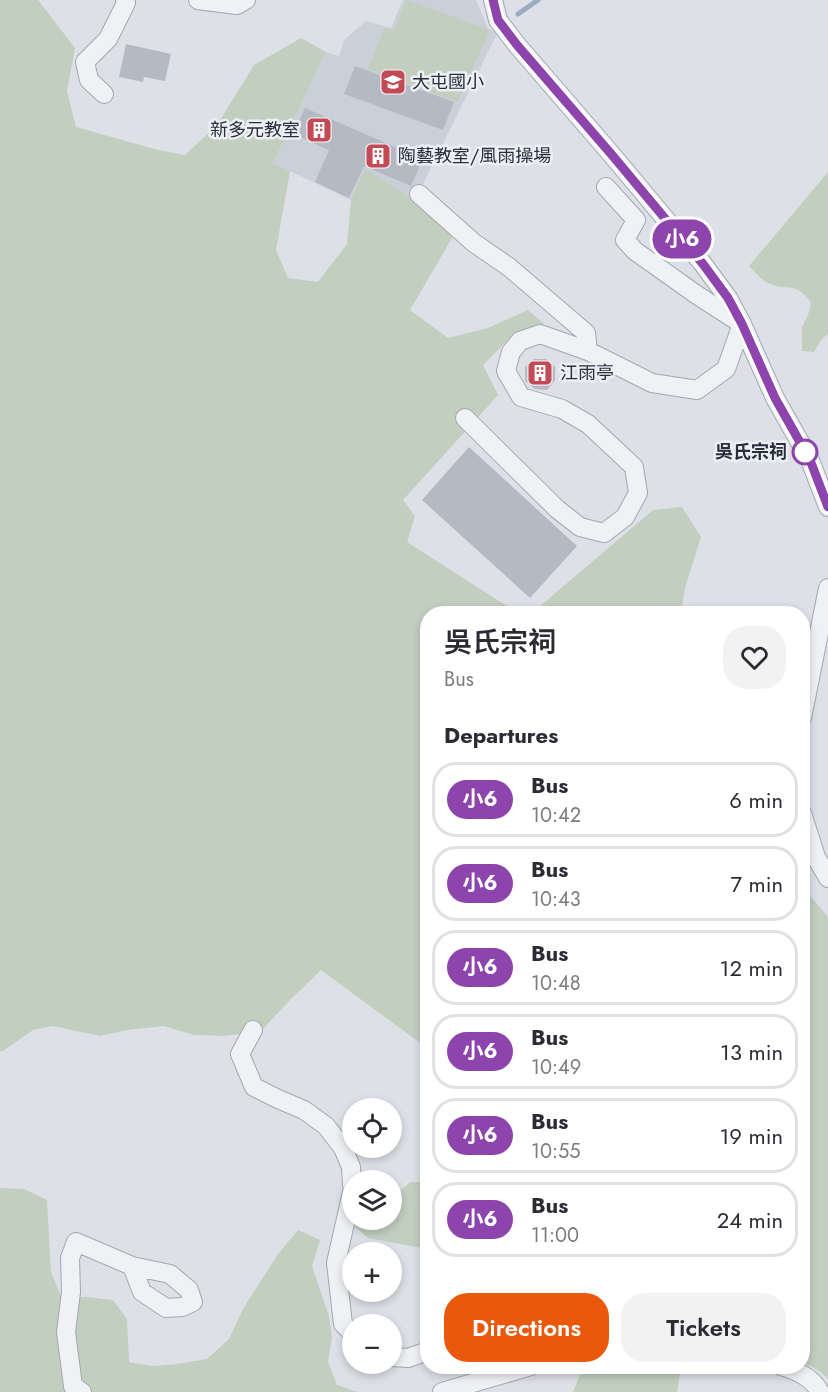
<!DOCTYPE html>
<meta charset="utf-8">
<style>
body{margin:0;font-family:Jost,"Noto Sans TC",sans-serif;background:#f2f2f3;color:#2b2b33;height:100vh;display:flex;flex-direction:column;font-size:22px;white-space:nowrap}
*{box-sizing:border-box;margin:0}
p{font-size:20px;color:#7c7c81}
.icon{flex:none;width:33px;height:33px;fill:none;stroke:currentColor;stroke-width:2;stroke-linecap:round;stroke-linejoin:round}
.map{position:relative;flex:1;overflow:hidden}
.sheet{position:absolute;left:420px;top:606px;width:390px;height:768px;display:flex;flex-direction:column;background:#fff;border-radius:24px;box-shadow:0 3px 9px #0003}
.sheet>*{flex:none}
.badge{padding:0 12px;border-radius:20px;font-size:21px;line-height:39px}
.controls{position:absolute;left:342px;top:1098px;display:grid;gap:12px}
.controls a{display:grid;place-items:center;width:60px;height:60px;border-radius:50%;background:#fff;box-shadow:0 3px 9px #0003;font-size:30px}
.map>.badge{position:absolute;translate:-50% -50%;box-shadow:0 0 0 3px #fff}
h2{padding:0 24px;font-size:22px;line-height:54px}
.round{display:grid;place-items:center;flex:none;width:63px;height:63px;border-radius:24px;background:#f2f2f3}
.overview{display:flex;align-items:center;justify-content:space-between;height:102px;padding:0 24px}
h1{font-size:28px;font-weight:600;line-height:45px}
.button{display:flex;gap:12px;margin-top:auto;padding:12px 24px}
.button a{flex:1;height:69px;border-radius:24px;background:#ea580c;color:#fff;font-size:24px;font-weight:600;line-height:69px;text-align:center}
.button a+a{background:#f2f2f3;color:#2b2b33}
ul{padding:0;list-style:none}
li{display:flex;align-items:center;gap:18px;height:75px;margin:0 12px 9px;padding:0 12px;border:3px solid #e1e1e2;border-radius:24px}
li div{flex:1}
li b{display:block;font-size:22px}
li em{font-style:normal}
li .badge{min-width:66px;font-weight:700;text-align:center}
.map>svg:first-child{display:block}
.built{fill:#cbcfd7}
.green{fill:#c2cfbf}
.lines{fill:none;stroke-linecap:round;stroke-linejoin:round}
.stream{stroke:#9aacc3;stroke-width:5}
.building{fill:#b5b9c2}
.minor-casing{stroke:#a3a7af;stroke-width:20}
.minor{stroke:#eff1f4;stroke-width:18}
.line-casing{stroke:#fff;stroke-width:14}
.line{stroke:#8e44ad;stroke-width:9}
.stop-dot{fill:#fff;stroke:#8e44ad;stroke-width:3}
.labels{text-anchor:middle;stroke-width:5;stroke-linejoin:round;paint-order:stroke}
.poi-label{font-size:18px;fill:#282e3b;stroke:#eceff4;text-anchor:start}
.stop-label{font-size:18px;font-weight:bold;fill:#282e3b;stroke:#eceff4;text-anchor:end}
</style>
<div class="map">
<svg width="828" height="1392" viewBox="0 0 828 1392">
<rect width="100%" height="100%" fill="#dde0e6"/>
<!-- built -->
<path class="built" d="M 403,0 L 476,0 L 488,28 L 497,34 L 415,200 L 365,170 L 351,200 L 273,163 L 326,52 L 339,56 L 344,40 L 366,21 L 391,28 Z"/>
<!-- green -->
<path class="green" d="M 0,0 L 38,0 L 75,48 L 67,91 L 76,127 L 158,150 L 185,155 L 217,125 L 254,65 L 301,38 L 326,52 L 273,163 L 290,171 L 276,250 L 288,278 L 318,282 L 347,244 L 351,200 L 365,169 L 415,200 L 455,233 L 410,310 L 448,338 L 488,328 L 528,310 L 544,324 L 512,336 L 483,365 L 498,395 L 403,500 L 415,516 L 407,542 L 518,613 L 428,614 L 427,1048 L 321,970 L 289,1001 L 261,1031 L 224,1036 L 194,1035 L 164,1026 L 127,1030 L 100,1036 L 53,1026 L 33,1030 L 3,1051 L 0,1051 Z
M 406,0 L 490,30 L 458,102 L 368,69 L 384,28 L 394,31 Z
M 828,172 L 828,334 L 821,340 L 814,352 L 802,351 L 802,327 L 808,315 L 811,303 C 796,280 787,292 768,283 C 761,280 755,272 749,266 Z
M 682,507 L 701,537 L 685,588 L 681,613 L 532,613 L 653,510 Z
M 802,886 L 828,917 L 828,1379 C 822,1371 812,1367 803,1363 Z
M 410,1182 L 425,1182 L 427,1184 L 427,1249 L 368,1238 L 355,1227 L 355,1220 L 392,1220 L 392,1199 Z
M 0,1188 L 24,1189 L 47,1200 L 51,1272 L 62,1298 L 87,1297 L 113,1300 L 127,1319 L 129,1362 L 153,1366 L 177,1364 L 207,1359 L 229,1339 L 243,1309 L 278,1254 L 298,1230 L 320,1240 L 312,1266 L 329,1316 L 332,1338 L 328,1362 L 337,1385 L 357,1392 L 0,1392 Z
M 583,1367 L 583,1366 L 681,1367 L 677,1392 L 573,1392 Z"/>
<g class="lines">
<!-- stream -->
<path class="stream" d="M 518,14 L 538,0"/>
</g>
<!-- building -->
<path class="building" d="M 126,44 L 171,54 L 165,81 L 144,77 L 143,82 L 119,77 Z
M 355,66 L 454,102 L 443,130 L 344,94 Z
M 305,108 L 423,159 L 411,186 L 364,166 L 349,198 L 315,182 L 329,150 L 293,134 Z
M 534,359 L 546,359 L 555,367 L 555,380 L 547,390 L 535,389 L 525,381 L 525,367 Z
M 469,447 L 577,546 L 530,598 L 422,500 Z"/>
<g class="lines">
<!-- minor casing -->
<g class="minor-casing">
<path id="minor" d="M 198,0 L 237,5 L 246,0
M 493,0 L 498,20 L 517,45 L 612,155 L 703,264 L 728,298 L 742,324 L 775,398 L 810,460 L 828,507
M 104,94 L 89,80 L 85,62 L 108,39 L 126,3 L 125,0
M 419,194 L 474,243 L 509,267 L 586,333 L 588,351
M 465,418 L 557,509 L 580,527 L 604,533 L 625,517 L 638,493 L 634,467 L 588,424 L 562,409 L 521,397 L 506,371 L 511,352 L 520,341 L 540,334 L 588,351 L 652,383 L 697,390 L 726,369 L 742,324 L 697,295 L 635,251 L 625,240 L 636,220 L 606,187
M 802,718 L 828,588
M 802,813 L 816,857 L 828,878
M 253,1030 L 240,1054 L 254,1087 L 278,1099 L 304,1110 L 326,1126 L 343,1148 L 351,1167 L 352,1185
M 352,1192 L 336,1263 L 343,1324 L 352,1333
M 392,1357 L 408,1358 L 428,1351
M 781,1366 C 797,1371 812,1377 820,1392
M 82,1392 L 73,1386 L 66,1332 L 71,1292 L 70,1258 L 76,1242 L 132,1266 L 170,1274 L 189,1290 L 193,1302 L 182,1307 L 166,1308 L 142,1292 L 132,1266
M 442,1392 L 531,1366"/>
</g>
<!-- minor -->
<use href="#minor" class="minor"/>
</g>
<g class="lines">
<!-- line casing -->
<g class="line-casing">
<path id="line" d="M 493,0 L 498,20 L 517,45 L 612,155 L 703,264 L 728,298 L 742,324 L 775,398 L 810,460 L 828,507"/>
</g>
<!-- line -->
<use href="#line" class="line"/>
</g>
<!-- icons -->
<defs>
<g id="school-square" transform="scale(1.35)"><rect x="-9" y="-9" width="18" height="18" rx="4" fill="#c34a54" stroke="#eceff4"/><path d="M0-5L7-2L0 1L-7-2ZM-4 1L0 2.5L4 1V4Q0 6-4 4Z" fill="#fff"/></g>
<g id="building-square" transform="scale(1.35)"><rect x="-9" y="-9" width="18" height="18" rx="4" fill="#c34a54" stroke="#eceff4"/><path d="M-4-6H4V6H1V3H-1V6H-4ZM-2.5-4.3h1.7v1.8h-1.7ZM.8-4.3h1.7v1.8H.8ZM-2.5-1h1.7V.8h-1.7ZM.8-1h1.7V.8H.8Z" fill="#fff"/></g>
</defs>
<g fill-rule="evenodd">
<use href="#school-square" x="393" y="82"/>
<use href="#building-square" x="319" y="130"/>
<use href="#building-square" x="378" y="156"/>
<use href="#building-square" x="540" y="373"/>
</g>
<!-- markers -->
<circle class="stop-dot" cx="805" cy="452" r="12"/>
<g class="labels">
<!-- poi labels -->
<g class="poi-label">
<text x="412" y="88">大屯國小</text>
<text x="300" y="136" text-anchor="end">新多元教室</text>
<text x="398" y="162">陶藝教室/風雨操場</text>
<text x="560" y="379">江雨亭</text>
</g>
<!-- stop labels -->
<g class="stop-label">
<text x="787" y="458">吳氏宗祠</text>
</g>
</g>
</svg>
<div class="controls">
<a><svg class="icon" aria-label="locate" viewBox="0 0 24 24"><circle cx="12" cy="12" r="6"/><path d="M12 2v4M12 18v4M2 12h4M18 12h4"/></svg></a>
<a><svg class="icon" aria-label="layers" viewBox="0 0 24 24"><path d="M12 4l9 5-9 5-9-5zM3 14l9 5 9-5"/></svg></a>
<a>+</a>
<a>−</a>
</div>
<b class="badge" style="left:682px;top:239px;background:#8e44ad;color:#fff">小6</b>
<section class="sheet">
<div class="overview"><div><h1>吳氏宗祠</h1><p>Bus</p></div><a class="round"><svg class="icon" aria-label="heart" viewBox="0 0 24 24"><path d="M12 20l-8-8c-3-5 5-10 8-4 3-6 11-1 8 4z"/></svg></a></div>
<h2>Departures</h2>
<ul>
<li><span class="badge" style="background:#8e44ad;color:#fff">小6</span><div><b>Bus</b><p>10:42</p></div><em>6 min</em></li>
<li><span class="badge" style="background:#8e44ad;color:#fff">小6</span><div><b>Bus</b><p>10:43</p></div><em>7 min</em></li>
<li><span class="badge" style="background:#8e44ad;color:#fff">小6</span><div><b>Bus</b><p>10:48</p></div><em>12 min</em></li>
<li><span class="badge" style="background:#8e44ad;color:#fff">小6</span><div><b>Bus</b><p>10:49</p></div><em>13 min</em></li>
<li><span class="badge" style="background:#8e44ad;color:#fff">小6</span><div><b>Bus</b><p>10:55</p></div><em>19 min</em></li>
<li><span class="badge" style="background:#8e44ad;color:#fff">小6</span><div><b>Bus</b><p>11:00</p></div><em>24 min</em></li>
</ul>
<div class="button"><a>Directions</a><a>Tickets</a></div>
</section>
</div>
